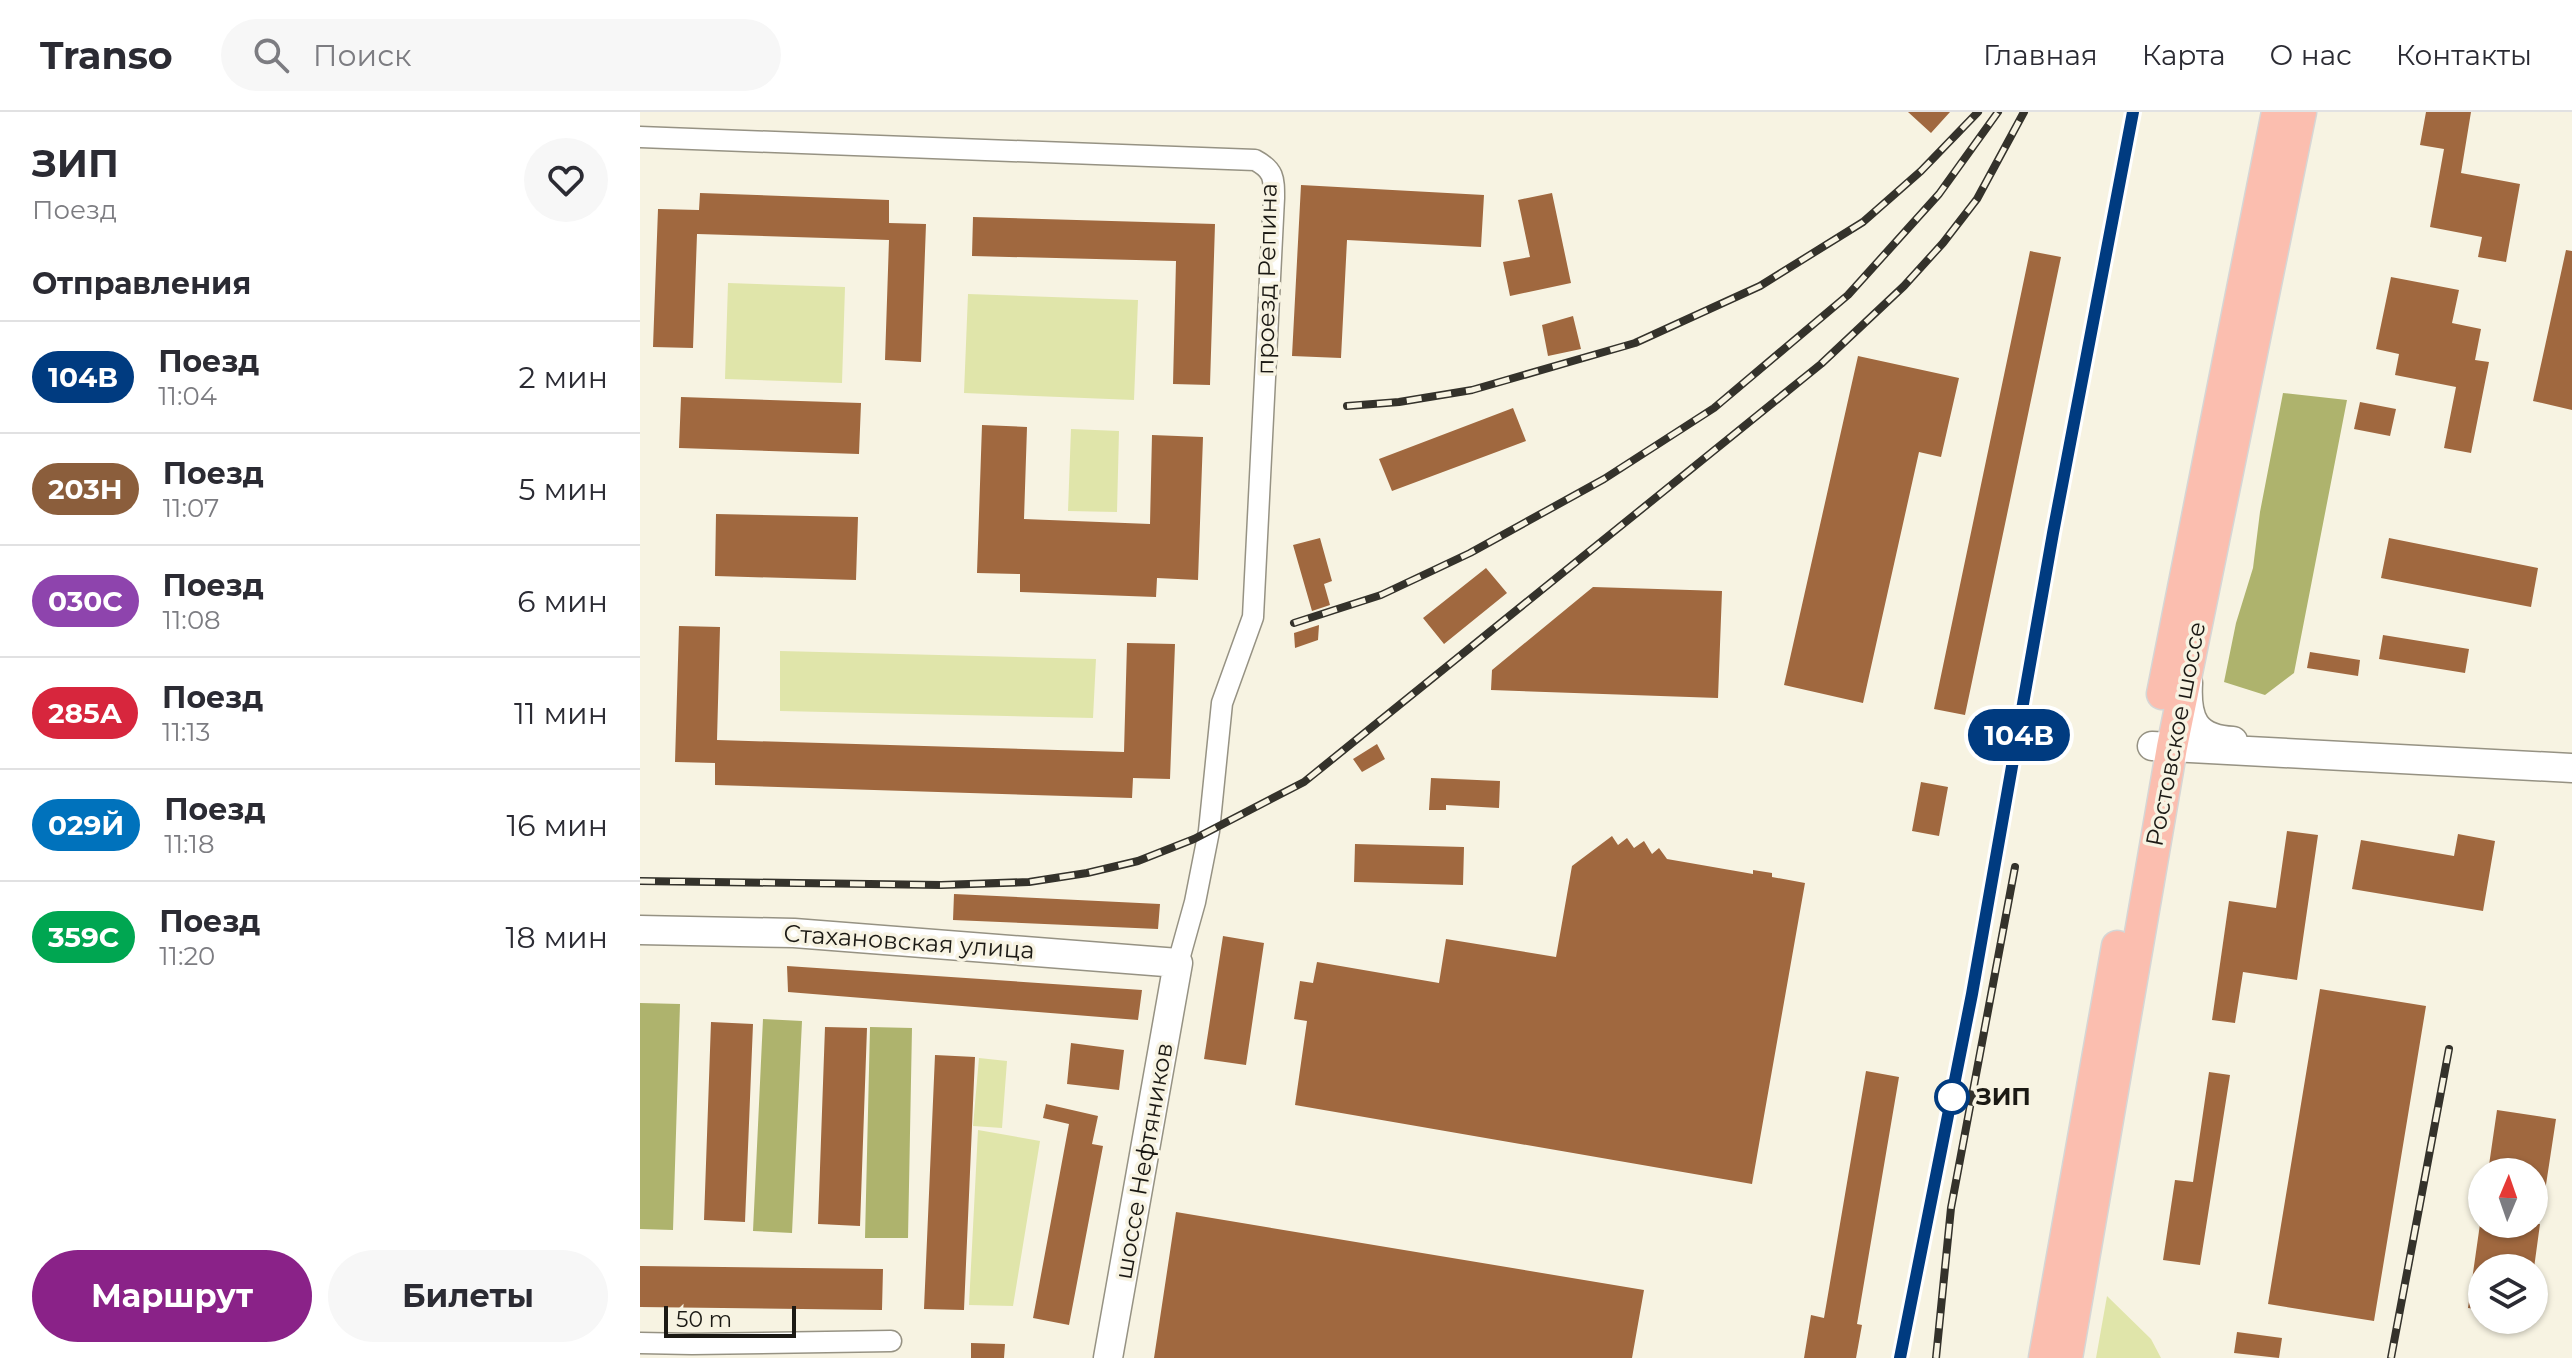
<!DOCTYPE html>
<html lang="ru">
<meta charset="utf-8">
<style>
body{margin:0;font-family:Montserrat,sans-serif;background:#f7f7f7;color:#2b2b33;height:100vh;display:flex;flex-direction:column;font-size:30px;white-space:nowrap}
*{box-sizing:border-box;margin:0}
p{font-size:26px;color:#7c7c81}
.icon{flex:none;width:44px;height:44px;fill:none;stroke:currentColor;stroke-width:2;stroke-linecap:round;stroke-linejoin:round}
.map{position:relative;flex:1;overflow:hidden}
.panel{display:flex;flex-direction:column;background:#fff;width:640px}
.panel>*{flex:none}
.badge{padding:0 16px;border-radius:26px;font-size:28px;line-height:52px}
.needle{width:52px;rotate:2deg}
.fabs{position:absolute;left:1828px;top:1046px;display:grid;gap:16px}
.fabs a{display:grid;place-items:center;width:80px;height:80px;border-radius:50%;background:#fff;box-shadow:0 2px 6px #0004;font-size:40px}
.scale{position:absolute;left:24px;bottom:20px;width:132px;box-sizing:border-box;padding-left:8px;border:4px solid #1b1914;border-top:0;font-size:22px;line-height:28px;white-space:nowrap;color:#1b1914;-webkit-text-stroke:6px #f7f3e2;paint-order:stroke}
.map>.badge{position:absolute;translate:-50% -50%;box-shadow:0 0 0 4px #fff}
h2{padding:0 32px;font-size:30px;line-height:72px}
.round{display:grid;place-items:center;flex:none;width:84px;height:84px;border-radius:42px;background:#f7f7f7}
.headline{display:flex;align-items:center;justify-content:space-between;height:136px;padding:0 32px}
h1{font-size:38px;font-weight:700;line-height:60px}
.primary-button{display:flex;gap:16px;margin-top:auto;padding:16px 32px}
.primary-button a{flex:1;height:92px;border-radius:48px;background:#8a2288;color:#fff;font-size:32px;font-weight:700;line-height:92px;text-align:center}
.primary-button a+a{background:#f7f7f7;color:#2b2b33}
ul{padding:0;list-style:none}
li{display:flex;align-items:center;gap:24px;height:112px;padding:0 32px;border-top:2px solid #e1e1e2}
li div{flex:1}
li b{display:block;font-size:30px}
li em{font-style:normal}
li .badge{min-width:88px;font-weight:700;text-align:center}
header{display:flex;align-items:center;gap:48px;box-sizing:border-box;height:112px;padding:0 40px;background:#fff;border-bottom:2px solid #e1e1e2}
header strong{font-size:38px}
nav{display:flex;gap:44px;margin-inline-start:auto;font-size:28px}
.search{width:560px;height:72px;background:#f7f7f7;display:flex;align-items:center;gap:20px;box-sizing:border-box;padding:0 28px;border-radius:44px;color:#7c7c81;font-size:30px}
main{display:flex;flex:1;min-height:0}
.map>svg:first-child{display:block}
.green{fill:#e0e5aa}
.forest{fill:#aeb36d}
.building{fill:#a0683f}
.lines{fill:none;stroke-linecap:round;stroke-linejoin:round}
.street-casing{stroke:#969283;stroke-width:23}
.secondary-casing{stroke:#969283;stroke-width:31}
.primary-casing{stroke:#d6d6d5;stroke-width:33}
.street{stroke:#fff;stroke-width:20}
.secondary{stroke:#fff;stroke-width:28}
.primary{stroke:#fbbeaf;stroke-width:30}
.rail-casing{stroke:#34322b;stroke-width:8}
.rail{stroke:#f7f3e2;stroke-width:5;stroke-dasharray:15;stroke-linecap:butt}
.line-casing{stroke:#fff;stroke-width:18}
.line{stroke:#003b80;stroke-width:12}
.stop-dot{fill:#fff;stroke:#003b80;stroke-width:4}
.labels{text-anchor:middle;stroke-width:7;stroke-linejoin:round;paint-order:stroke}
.street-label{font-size:24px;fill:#1b1914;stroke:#f7f3e2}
.stop-label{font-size:24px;font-weight:bold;fill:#1b1914;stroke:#f7f3e2;text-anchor:start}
</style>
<header>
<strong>Transo</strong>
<div class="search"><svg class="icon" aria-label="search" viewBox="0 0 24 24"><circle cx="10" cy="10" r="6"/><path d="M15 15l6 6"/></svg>Поиск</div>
<nav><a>Главная</a><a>Карта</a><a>О нас</a><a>Контакты</a></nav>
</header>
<main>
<section class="panel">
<div class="headline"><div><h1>ЗИП</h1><p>Поезд</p></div><a class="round"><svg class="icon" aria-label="heart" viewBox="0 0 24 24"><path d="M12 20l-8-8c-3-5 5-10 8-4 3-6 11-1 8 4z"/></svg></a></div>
<h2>Отправления</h2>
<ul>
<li><span class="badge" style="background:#003b80;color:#fff">104В</span><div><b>Поезд</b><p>11:04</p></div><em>2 мин</em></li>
<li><span class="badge" style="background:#8b5e3c;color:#fff">203Н</span><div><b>Поезд</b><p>11:07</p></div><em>5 мин</em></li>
<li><span class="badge" style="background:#8e44ad;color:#fff">030C</span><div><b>Поезд</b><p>11:08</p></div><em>6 мин</em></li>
<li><span class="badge" style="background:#d7263d;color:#fff">285А</span><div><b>Поезд</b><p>11:13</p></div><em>11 мин</em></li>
<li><span class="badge" style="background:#0072bc;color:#fff">029Й</span><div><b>Поезд</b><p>11:18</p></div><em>16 мин</em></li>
<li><span class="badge" style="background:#00a651;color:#fff">359С</span><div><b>Поезд</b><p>11:20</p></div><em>18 мин</em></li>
</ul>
<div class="primary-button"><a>Маршрут</a><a>Билеты</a></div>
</section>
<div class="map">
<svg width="1932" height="1246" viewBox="0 0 1932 1246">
<rect width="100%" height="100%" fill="#f7f3e2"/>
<!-- green -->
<path class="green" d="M 88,171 L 205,175 L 202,271 L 85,267 Z
M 328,182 L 498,188 L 494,288 L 324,281 Z
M 431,317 L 479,319 L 477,400 L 428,399 Z
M 140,539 L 456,547 L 453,606 L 140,599 Z
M 339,946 L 367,949 L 362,1016 L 333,1014 Z
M 338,1018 L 400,1029 L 373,1194 L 329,1193 Z
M 1467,1184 L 1511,1227 L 1521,1246 L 1456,1246 Z"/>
<!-- forest -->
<path class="forest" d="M 1643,281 L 1707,288 L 1654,561 L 1625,583 L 1584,570 L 1596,511 L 1613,456 L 1620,400 Z
M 0,891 L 40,892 L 33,1118 L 0,1117 Z
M 123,907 L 162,909 L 152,1121 L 113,1119 Z
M 230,915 L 272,916 L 268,1126 L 225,1126 Z"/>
<!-- building -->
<path class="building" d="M 1268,0 L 1310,0 L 1291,21 Z
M 1786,0 L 1831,0 L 1821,61 L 1880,72 L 1866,150 L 1838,145 L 1842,125 L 1790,115 L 1804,37 L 1780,33 Z
M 661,73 L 844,83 L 841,135 L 707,128 L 701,246 L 652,244 Z
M 60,81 L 249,88 L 249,111 L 286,112 L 281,250 L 245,248 L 249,128 L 57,122 L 53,236 L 13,235 L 18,97 L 59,98 Z
M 912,81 L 931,171 L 870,184 L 863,150 L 890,145 L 878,88 Z
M 333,105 L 575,112 L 570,273 L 533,272 L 536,149 L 332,144 Z
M 1926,138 L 1932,139 L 1932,298 L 1893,289 Z
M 1390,139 L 1421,145 L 1325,603 L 1294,597 Z
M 1751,165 L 1819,178 L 1812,211 L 1841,217 L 1835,248 L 1849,250 L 1831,341 L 1804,336 L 1816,275 L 1755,263 L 1759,242 L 1736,237 Z
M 933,204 L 941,237 L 908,244 L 902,213 Z
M 1218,244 L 1319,266 L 1301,345 L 1279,340 L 1223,591 L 1144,573 Z
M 41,285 L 221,291 L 219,342 L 39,336 Z
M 1720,290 L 1756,297 L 1750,324 L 1714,317 Z
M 873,296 L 886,329 L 752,379 L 739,347 Z
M 342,313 L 387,315 L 384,407 L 510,412 L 512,323 L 563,325 L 558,468 L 517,466 L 516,485 L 380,480 L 380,462 L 337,461 Z
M 76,402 L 218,405 L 216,468 L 75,464 Z
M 680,426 L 692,469 L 684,472 L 690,493 L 672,499 L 653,433 Z
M 1749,426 L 1898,456 L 1891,495 L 1741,466 Z
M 846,456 L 867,481 L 804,532 L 783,506 Z
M 953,475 L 1082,479 L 1078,586 L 851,578 L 852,558 Z
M 679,513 L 678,528 L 655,536 L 654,521 Z
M 39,514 L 80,515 L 77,628 L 484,640 L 487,531 L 535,532 L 530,667 L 493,666 L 492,686 L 75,673 L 75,651 L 35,650 Z
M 1743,523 L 1829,537 L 1825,561 L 1739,547 Z
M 1670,540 L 1720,548 L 1718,564 L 1667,556 Z
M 737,632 L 745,647 L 722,660 L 713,647 Z
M 791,666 L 860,669 L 859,696 L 806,693 L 806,698 L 789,698 Z
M 1281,670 L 1308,675 L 1299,724 L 1272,719 Z
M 1647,719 L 1678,723 L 1657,868 L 1603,860 L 1595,911 L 1572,908 L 1589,789 L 1636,796 Z
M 1818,722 L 1855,729 L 1843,799 L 1712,777 L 1721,728 L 1814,744 Z
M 972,724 L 978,733 L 987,726 L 994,736 L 1004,729 L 1012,742 L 1019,736 L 1027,747 L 1113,762 L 1113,758 L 1132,761 L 1132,765 L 1165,771 L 1112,1072 L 655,993 L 667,909 L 654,907 L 660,869 L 673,871 L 677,850 L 799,871 L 806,827 L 916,845 L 932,754 Z
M 715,732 L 824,735 L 823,773 L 714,770 Z
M 314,782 L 520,792 L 518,817 L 313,808 Z
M 583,824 L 624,831 L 606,953 L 564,947 Z
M 147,854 L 502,878 L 498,908 L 148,880 Z
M 1680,877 L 1786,894 L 1734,1209 L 1628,1192 Z
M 71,910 L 113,912 L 105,1110 L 64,1108 Z
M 185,915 L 227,916 L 220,1114 L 178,1112 Z
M 431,931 L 484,938 L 479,978 L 427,972 Z
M 295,943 L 335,945 L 324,1198 L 284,1197 Z
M 1226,959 L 1259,965 L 1217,1212 L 1222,1213 L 1216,1246 L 1164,1246 L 1171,1203 L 1184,1206 Z
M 1569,960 L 1590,963 L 1560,1153 L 1523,1148 L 1535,1068 L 1553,1070 Z
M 406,992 L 458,1004 L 452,1032 L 463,1034 L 429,1213 L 393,1206 L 429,1012 L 403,1006 Z
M 1857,998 L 1916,1007 L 1902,1099 L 1894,1098 L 1894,1060 L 1848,1060 Z
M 536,1100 L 1004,1178 L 992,1246 L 514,1246 Z
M 1840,1112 L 1900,1112 L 1894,1156 L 1841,1156 L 1842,1198 L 1828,1196 Z
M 0,1154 L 243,1157 L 242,1198 L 0,1195 Z
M 1597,1220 L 1642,1226 L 1639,1246 L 1594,1241 Z
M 331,1231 L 365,1232 L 364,1246 L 331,1246 Z"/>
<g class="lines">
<!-- street casing -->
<g class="street-casing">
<path id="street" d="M 0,25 L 615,48 C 634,58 634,66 634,86 L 613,505 L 582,591 L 569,719 L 555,790 L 538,851
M 0,1231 L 52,1232 L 251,1229"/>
</g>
<!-- secondary casing -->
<g class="secondary-casing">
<path id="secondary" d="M 1548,571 C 1546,607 1554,627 1593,629
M 1512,634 L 1932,656
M 0,818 L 154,821 L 538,851 L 468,1246"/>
</g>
<!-- primary casing -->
<g class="primary-casing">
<path id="primary" d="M 1522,582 L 1637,0
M 1404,1246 L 1477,834
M 1427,1246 L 1532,635 L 1661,0"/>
</g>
<!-- street -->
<use href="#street" class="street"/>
<!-- secondary -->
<use href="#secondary" class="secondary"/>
<!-- primary -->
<use href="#primary" class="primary"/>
<!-- rail casing -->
<g class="rail-casing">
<path id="rail" d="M 707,294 L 759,290 L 832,278 L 995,231 L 1120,174 L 1223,110 L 1281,59 L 1338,0
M 654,511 L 741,483 L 830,441 L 964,367 L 1074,296 L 1208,183 L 1299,82 L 1358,0
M 0,769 L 301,773 L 389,770 L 447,761 L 498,749 L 554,727 L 664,670 L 1181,252 L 1264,174 L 1303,131 L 1337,87 L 1384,0
M 1260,1246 L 1332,882 L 1413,421 L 1493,0
M 1296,1246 L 1311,1096 L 1375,755
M 1751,1246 L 1809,937"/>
</g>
<!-- rail -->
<use href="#rail" class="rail"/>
</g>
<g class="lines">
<!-- line casing -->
<g class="line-casing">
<path id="line" d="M 1260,1246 L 1332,882 L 1413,421 L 1493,0"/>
</g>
<!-- line -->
<use href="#line" class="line"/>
</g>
<!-- markers -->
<circle class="stop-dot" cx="1312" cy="985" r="16"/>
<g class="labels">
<!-- street labels -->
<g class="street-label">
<text transform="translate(627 167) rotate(-89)" y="8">проезд Репина</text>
<text transform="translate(1536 622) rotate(-79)" y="8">Ростовское шоссе</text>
<text transform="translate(269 830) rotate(4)" y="8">Стахановская улица</text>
<text transform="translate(504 1049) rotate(-80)" y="8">шоссе Нефтяников</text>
</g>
<!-- stop labels -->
<g class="stop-label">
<text x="1336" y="993">ЗИП</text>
</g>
</g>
</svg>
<div class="fabs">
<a><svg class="needle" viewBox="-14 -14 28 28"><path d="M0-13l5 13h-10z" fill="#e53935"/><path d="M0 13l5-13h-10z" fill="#7c7c81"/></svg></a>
<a><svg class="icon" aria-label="layers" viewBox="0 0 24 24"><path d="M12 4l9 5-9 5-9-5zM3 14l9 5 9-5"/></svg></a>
</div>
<div class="scale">50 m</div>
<b class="badge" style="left:1379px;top:623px;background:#003b80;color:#fff">104В</b>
</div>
</main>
